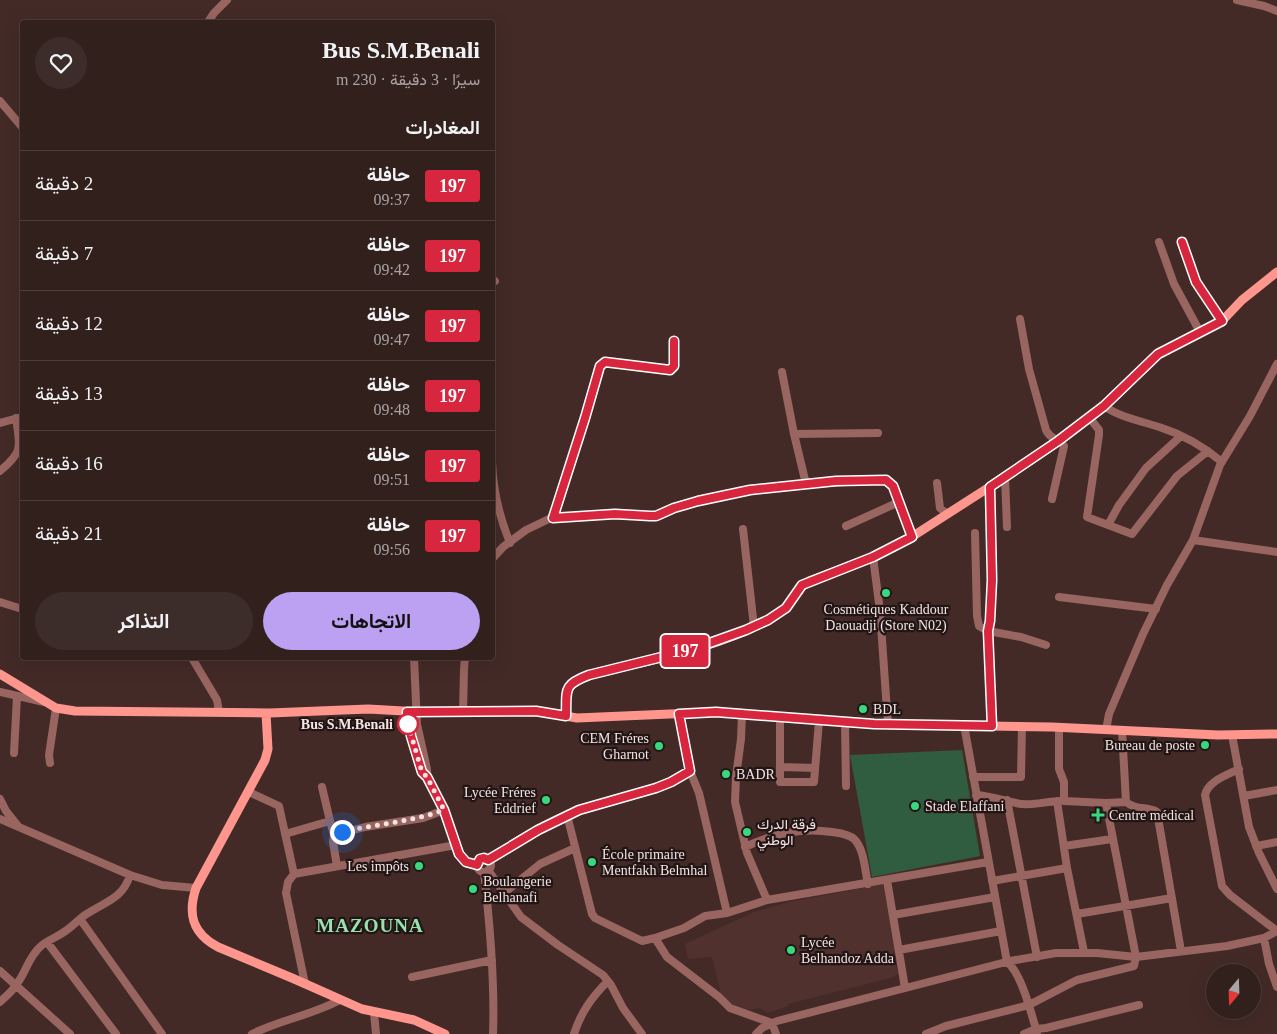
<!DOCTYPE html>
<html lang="ar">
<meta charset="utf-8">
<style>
body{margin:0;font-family:"Times New Roman",Vazirmatn,serif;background:#3d2d2a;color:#f1f3f6;direction:rtl;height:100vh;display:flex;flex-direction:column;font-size:19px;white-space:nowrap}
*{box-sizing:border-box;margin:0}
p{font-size:16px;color:#a8a3a4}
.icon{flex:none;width:28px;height:28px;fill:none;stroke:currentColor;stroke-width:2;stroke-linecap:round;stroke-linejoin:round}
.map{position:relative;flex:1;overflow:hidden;direction:ltr}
.panel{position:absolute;left:20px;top:20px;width:475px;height:640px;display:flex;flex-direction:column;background:#32201d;border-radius:5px;box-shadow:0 5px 20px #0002,0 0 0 1px #4d3e3b;direction:rtl}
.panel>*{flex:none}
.badge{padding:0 10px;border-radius:4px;font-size:18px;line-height:32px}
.needle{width:32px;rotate:199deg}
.tools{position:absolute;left:1206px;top:964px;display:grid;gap:10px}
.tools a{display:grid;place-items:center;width:55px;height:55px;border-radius:50%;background:#32201d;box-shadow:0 5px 20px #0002,0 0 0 1px #4d3e3b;font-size:25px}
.you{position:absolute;width:25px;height:25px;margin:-12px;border:4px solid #fff;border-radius:50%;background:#1a73e8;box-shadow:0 0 0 8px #1a73e833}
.map>.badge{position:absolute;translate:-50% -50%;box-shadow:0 0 0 2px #fff}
h2{padding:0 15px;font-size:19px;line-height:45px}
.round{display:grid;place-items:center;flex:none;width:52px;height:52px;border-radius:26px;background:#3d2d2a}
.head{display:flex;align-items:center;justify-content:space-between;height:85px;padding:0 15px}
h1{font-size:24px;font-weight:700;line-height:38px}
.cta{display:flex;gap:10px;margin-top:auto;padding:10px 15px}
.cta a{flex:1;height:58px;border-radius:30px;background:#bca0f2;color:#111;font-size:20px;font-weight:700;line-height:58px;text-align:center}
.cta a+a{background:#3d2d2a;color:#f1f3f6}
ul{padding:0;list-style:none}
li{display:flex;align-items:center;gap:15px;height:70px;padding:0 15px;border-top:1px solid #4d3e3b}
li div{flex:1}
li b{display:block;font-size:19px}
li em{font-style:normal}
li .badge{min-width:55px;font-weight:700;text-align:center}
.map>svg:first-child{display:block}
.built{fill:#51312e}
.green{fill:#305c3f}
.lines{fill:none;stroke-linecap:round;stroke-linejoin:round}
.minor{stroke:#996560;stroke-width:8}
.major{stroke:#ff968d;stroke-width:9}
.line-casing{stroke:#fff;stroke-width:11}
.line{stroke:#d7263d;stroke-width:8}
.walk{stroke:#f5e4e2;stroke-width:5;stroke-dasharray:0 9}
.poi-dot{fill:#39d87f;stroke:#211615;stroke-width:2}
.stop-dot{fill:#fff;stroke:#d7263d;stroke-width:2.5}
.labels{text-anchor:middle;stroke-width:4.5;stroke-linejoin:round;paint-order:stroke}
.poi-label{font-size:14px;fill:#f5e4e2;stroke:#211615;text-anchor:start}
.stop-label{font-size:14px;font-weight:bold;fill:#f5e4e2;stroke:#211615;text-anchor:end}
.district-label{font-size:19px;font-weight:bold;letter-spacing:1px;fill:#98e0ae;stroke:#211615}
</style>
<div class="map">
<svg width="1277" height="1034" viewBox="0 0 1277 1034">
<rect width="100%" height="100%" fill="#432a27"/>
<!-- built -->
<path class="built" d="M 885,884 L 897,948 L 893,953 L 898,974 L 895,975 L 894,977 L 788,1004 L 788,1006 L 768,1013 L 760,1008 L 749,1010 L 732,1006 L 721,994 L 712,957 L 688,959 L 685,944 L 754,912 L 789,902 Z"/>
<!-- green -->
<path class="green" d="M 962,750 L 980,856 L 872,877 L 850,755 Z"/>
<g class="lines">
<!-- minor -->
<path class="minor" d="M 1237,0 L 1264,6 L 1277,11
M 208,22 L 214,13 L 227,0
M 0,101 L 22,127
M 1182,241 L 1196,282 L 1222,321
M 1159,242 L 1174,284 L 1200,332
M 492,282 L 495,281
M 1020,319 L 1029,369 L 1046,430 C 1051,441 1058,437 1064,446 L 1052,499
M 782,372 L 794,434 L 806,484
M 1104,406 C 1121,418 1142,421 1162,428 C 1184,435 1204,447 1222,462
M 1089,417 L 1099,430 L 1099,435 L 1087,517 L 1132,534 L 1177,476 L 1208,451
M 0,423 L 22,417
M 794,434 L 878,433
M 492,462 C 493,491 499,516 510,543
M 0,471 C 24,451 20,447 16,418
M 1005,477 L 1007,527
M 937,483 L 940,508 L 947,514
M 990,487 L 992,580 L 990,621 L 988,631 L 992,726
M 553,517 L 585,418 L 600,366 L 605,362 L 670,370 L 674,366 L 674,341
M 1108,525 L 1119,505 L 1146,468 L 1181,436
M 846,526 L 899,502
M 743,529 L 754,627
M 975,533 L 977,616 L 979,626 L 988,631 L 1021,637 L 1046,645
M 1193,540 L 1277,552
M 873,557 L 880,611 L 888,725
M 492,559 L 503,547 L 526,530 L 553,517 L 615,514 L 656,516 L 674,508 L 698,501 L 728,494 L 778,486 L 880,480 L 886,480 L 893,486 L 911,537
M 1059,597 L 1156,609
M 0,602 L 22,609
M 192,658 L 217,700 L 219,712
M 414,658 L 417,724 L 427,769 L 427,777
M 0,692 L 44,702
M 407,712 L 411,736 L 422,771 L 427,777 L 444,810 L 459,854 L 466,862 L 477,865
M 463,712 L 464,669 L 465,658
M 679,714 L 690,771 L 699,793 L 727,913 L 767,900 L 988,862
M 742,714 L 741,739 L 736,777 L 735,802 L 747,853 L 767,900
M 780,718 L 780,782 L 814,782 L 819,721
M 845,723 L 846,786
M 964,725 L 1007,962 C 1021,972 1031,1013 1036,1029 L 1046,1028 L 1139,1005
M 1059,727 L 1059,769 L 1064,782 L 1064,801 L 1106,803
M 1106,730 L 1109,714 L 1143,634 L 1167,585 L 1193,540 L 1220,465 L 1250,416 L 1277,364
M 1122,730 L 1126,802 C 1137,811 1148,806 1157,812 L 1181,951
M 1232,735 L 1249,827 L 1259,853 L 1277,889
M 14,753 L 17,696
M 50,763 L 49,755 L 56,708
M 780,767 L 815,768
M 1239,769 C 1227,775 1208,781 1205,795 L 1222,886 L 1230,895 L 1277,931
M 973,777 L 1021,777 L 1022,726
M 322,787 L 330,821
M 249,792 L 279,806 L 294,874
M 976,795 C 990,796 1002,800 1016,803 C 1030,807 1046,801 1060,801
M 1244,796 L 1277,790
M 0,799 L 6,811 L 18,826
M 1007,800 L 1037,957
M 1057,801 L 1067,868 L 1084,952
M 567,815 L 592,914 L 595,918 L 642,941 L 655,938 L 667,957 L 719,997 L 730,1008 L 772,1023 L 776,1034
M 0,819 L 130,875 L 162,885 L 196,888
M 285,834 L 330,821 L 334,835
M 1064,846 L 1112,839
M 1256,846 L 1277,842
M 745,847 C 774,834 801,827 832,832 C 839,833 849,834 854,839 C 864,848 865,871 868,884
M477 865a7 7 0 1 1 14 0a7 7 0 1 1-14 0Z
M 488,860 C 516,841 547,821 578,810 C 608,799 641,795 670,783 C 677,780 683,775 690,771
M 337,866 L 333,842 L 334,835 L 365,827 L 423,818 L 444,810
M 488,870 L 521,917 L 558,945 L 603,975 L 611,985 L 623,1008 L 642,1034
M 484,872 C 490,925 495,980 493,1034
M 887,880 L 905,988
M 992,881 L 1067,868
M 504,893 L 540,864 L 575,848
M 1077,914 L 1172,898
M 893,915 L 995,897
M 80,919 L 162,1034
M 655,938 L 684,928 L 705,916 L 727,913
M 1264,938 L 1269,964 L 1277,987
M 47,942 L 116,1034
M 899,950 L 1001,931
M 0,971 L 70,1034
M 412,977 L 492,960
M 305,984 L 286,893 L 288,882 L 294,874 L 456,845
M 0,1002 C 5,997 12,992 16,985 C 26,973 28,957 41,946 C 48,940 57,937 64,932 C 72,927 78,920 85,915 C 104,902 123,899 130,875
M 374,1013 L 376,1034
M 252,1034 C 280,1020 312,1015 340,1000
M 574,1034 C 581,1012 592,997 608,981
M 756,1034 L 762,1028 L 777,1021 L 1010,961 L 1056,953 L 1097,953 L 1136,957 L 1227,946 L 1264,938 L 1277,931
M 926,1034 L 946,1026 L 1029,1005 L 1077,980 L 1134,966 L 1136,957 L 1106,803 L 1126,802
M 1024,1034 L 1036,1029 L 1037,1033"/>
<!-- major -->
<path class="major" d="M 0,674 L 56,708 L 75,711 L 270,713 L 368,709 L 421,712 L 536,711 L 577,718 L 716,712 L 875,724 L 1052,727 L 1218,735 L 1277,734
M 266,713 L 268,749 L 265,760 L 196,888 C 187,915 193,934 218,947 L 292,978 L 362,1009 L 414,1020 L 445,1034
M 566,716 C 567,690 562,685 589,675 C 648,660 713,650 768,620 C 774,616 782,612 786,607 C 794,598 798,587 809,581 L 873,557 L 910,538 L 1005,477 L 1058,441 L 1104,406 L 1158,354 L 1222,321 L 1242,300 L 1277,272"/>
</g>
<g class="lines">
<!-- line casing -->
<g class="line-casing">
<path id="line" d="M 674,341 L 674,366 L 670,370 L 605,362 L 600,366 L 585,418 L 553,518 L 615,514 L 650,516 L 656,516 L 674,508 L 698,501 L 750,490 L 836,481 L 886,480 L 893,486 L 912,537 L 873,557 L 802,585 L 786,608 L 768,620 L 746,630 L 690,650 L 589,675 C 562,685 567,690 566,716 L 536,711 L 407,712 L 411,736 L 422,772 L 427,777 L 444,810 L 459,854 L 466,862 L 477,865 L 480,859 L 484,858 L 488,860 L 538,830 L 579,810 L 656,788 L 671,782 L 690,771 L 679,714 L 716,712 L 874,724 L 992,726 L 988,631 L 990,621 L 992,580 L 990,487 L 1058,441 L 1104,406 L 1158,354 L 1222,321 L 1196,282 L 1182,242"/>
</g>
<!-- line -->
<use href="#line" class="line"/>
<!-- walk -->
<path class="walk" d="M 342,832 C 376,824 411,822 444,810 L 427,777 L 422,772 L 408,724"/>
</g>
<!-- markers -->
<g class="poi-dot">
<circle cx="886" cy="593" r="5"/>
<circle cx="863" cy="709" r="5"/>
<circle cx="1205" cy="745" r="5"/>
<circle cx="659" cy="746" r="5"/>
<circle cx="726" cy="774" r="5"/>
<circle cx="546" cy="800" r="5"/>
<circle cx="915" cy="806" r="5"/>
<path d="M1095.5 807.5h5v5h5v5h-5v5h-5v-5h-5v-5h5z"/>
<circle cx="747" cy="832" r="5"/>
<circle cx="592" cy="862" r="5"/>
<circle cx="419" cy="866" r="5"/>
<circle cx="473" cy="889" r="5"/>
<circle cx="791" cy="950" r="5"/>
</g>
<circle class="stop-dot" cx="408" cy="724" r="10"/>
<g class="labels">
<!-- poi labels -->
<g class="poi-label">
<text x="886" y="614" text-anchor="middle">Cosmétiques Kaddour<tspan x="886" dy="16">Daouadji (Store N02)</tspan></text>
<text x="873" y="714">BDL</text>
<text x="649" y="743" text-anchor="end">CEM Fréres<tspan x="649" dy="16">Gharnot</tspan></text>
<text x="1195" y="750" text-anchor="end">Bureau de poste</text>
<text x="736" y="779">BADR</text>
<text x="536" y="797" text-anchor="end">Lycée Fréres<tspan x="536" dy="16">Eddrief</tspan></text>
<text x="925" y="811">Stade Elaffani</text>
<text x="1109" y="820">Centre médical</text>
<text x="757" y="829">فرقة الدرك<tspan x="757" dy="16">الوطني</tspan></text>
<text x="602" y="859">École primaire<tspan x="602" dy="16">Mentfakh Belmhal</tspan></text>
<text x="409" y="871" text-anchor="end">Les impôts</text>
<text x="483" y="886">Boulangerie<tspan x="483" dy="16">Belhanafi</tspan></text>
<text x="801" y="947">Lycée<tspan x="801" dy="16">Belhandoz Adda</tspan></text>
</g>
<!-- stop labels -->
<g class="stop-label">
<text x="393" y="729">Bus S.M.Benali</text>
</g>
<!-- district labels -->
<g class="district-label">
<text x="370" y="932">MAZOUNA</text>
</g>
</g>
</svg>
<div class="tools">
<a><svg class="needle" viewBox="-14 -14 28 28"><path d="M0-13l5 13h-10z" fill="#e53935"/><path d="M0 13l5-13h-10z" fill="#a8a3a4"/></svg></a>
</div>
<div class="you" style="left:342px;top:832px"></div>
<b class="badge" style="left:685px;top:651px;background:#d7263d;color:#fff">197</b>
<section class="panel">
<div class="head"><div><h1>Bus S.M.Benali</h1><p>سيرًا · 3 دقيقة · 230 m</p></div><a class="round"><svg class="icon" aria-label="heart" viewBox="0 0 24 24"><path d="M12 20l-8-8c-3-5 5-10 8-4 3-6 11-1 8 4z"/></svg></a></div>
<h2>المغادرات</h2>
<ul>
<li><span class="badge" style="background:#d7263d;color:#fff">197</span><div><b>حافلة</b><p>09:37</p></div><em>2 دقيقة</em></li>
<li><span class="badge" style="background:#d7263d;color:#fff">197</span><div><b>حافلة</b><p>09:42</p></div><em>7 دقيقة</em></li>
<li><span class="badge" style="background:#d7263d;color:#fff">197</span><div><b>حافلة</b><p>09:47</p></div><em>12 دقيقة</em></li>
<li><span class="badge" style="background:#d7263d;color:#fff">197</span><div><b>حافلة</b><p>09:48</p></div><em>13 دقيقة</em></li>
<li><span class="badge" style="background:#d7263d;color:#fff">197</span><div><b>حافلة</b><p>09:51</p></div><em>16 دقيقة</em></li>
<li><span class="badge" style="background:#d7263d;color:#fff">197</span><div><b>حافلة</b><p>09:56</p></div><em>21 دقيقة</em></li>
</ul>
<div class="cta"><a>الاتجاهات</a><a>التذاكر</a></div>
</section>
</div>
